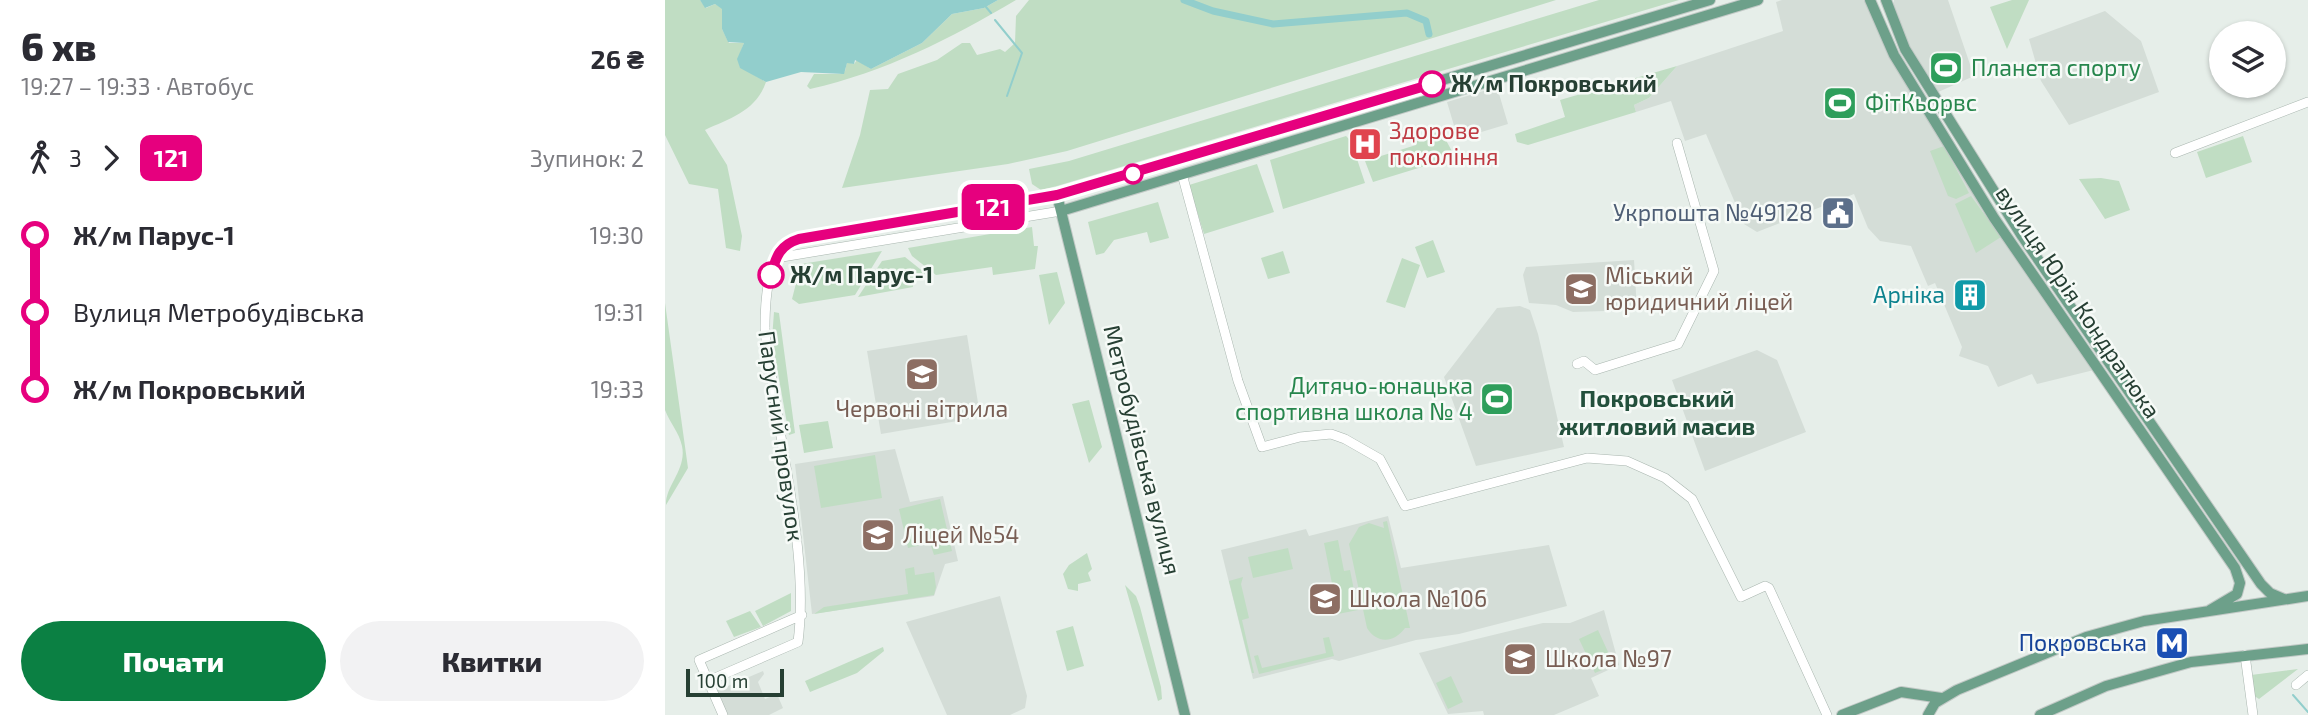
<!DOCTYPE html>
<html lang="uk">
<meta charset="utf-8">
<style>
body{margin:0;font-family:"Exo 2",sans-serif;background:#f2f2f3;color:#2b2b33;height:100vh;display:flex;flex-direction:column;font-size:26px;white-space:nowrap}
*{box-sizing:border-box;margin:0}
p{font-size:23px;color:#7c7c81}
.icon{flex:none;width:38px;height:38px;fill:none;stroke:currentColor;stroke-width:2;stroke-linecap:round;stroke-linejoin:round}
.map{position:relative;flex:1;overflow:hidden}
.panel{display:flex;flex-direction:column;background:#fff;width:665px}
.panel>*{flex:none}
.badge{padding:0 14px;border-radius:10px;font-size:24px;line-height:46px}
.buttons{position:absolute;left:1544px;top:21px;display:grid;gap:14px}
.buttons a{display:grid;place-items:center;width:77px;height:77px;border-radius:50%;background:#fff;box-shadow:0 2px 5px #0004;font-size:35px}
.scale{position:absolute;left:21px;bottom:18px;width:98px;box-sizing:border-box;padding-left:7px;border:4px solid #263f33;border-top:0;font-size:19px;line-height:24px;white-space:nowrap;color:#263f33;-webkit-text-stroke:5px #f6faf7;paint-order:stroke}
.map>.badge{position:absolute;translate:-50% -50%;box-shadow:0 0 0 4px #fff}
.legs{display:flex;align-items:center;gap:10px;height:77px;padding:0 21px;font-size:23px}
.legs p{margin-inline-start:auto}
.overview{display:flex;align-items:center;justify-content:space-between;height:119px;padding:0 21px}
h1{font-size:38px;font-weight:800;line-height:52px}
.action{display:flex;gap:14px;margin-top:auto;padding:14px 21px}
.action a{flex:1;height:80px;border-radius:42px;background:#0b8043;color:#fff;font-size:28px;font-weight:800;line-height:80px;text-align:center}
.action a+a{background:#f2f2f3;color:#2b2b33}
ul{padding:0 21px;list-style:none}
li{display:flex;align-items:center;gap:24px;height:77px;font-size:26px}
li i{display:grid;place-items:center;width:10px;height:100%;margin:0 9px;background:currentColor}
li i::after{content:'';width:18px;height:18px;margin:-9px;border:5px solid;border-radius:50%;background:#fff}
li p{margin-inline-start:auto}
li:first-child i{background:linear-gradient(#0000 50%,currentColor 0)}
li:last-child i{background:linear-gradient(currentColor 50%,#0000 0)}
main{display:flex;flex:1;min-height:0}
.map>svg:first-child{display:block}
.built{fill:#d4ddd7}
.green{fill:#c0ddc3}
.water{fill:#92cecc}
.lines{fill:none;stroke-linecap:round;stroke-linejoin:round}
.stream{stroke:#92cecc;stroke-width:2}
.canal{stroke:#92cecc;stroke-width:7}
.minor-casing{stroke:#a9b6af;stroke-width:10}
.major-casing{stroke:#c2c9c6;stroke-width:12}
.minor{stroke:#fff;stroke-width:9}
.major{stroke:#6da08a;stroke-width:10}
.line-1-casing{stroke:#fff;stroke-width:16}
.line-1{stroke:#e6007e;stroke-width:10}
.stop-1-dot{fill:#fff;stroke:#e6007e;stroke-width:3.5}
.labels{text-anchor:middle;stroke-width:5;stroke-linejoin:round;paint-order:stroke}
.leisure-label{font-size:23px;fill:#27864d;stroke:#f6faf7;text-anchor:start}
.stop-label{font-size:23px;font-weight:bold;fill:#263f33;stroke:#f6faf7;text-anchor:start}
.health-label{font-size:23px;fill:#be3a42;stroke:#f6faf7;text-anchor:start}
.service-label{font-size:23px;fill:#4e5e75;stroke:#f6faf7;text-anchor:end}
.education-label{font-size:23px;fill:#785e54;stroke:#f6faf7;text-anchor:start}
.culture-label{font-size:23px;fill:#0d838f;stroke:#f6faf7;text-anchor:end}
.street-label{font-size:23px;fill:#263f33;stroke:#f6faf7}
.transit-label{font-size:23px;fill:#164399;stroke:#f6faf7;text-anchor:end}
.neighbourhood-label{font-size:24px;font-weight:bold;fill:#23503c;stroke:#f6faf7}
</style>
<main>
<section class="panel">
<div class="overview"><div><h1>6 хв</h1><p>19:27 – 19:33 · Автобус</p></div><b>26 ₴</b></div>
<div class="legs"><svg class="icon" aria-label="walk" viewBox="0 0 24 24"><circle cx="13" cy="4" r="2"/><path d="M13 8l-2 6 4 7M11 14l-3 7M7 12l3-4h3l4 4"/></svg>3<svg class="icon" aria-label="forward" viewBox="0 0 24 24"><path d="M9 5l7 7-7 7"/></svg><b class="badge" style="background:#e6007e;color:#fff">121</b><p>Зупинок: 2</p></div>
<ul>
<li><i style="color:#e6007e"></i><b>Ж/м Парус-1</b><p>19:30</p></li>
<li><i style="color:#e6007e"></i><span>Вулиця Метробудівська</span><p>19:31</p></li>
<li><i style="color:#e6007e"></i><b>Ж/м Покровський</b><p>19:33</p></li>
</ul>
<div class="action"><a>Почати</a><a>Квитки</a></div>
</section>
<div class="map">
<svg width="1643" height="715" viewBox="0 0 1643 715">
<rect width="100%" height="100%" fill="#e6eee9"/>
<!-- built -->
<path class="built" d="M 1117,0 L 1201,0 L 1225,57 L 1297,172 L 1318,212 L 1325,216 L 1429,370 L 1372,384 L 1367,374 L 1333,387 L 1323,366 L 1294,356 L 1297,347 L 1270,283 L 1263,286 L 1246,246 L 1215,241 L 1203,228 L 1189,194 L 1092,232 L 1079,224 L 1041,134 L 1020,141 L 1006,101 L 971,112 L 969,105 L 984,98 L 1012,66 L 1118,31 L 1111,2 Z
M 1229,0 L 1283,0 L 1309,76 L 1271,93 L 1243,47 L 1228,8 Z
M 1440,11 L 1476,41 L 1494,92 L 1404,125 L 1376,81 L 1364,39 Z
M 832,87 L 843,124 L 793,139 L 782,102 Z
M 969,260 L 972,310 L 908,312 L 891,305 L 864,303 L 858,275 L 861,267 Z
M 855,306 L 865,310 L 873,334 L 899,447 L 811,466 L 779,377 L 832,308 Z
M 302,335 L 314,409 L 310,418 L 216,434 L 202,351 Z
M 1092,350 L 1112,360 L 1141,432 L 1040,471 L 1007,380 Z
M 230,449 L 245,502 L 278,496 L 293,561 L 280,564 L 269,596 L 147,614 L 130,464 Z
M 723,516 L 736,568 L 884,545 L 902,606 L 794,634 L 751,640 L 674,661 L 667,659 L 588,679 L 556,550 L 641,529 L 644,536 Z
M 335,596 L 362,696 L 360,708 L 345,715 L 282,715 L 241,622 Z
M 939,610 L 954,665 L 926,678 L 934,696 L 889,715 L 819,715 L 818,711 L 783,714 L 754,653 L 878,623 L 905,623 Z
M 98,671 L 99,674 L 93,682 L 100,699 L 112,694 L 118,708 L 104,715 L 62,715 L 51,691 Z"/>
<!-- green -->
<path class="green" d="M 0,0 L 35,0 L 41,8 L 50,4 L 57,8 L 57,29 L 64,43 L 79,43 L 73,59 L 75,67 L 101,82 C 91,111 66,118 40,130 L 62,165 L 77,236 L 75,251 L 61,248 L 53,189 L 24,184 L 0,135 Z
M 333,0 L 351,0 C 285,39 220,72 145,89 L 142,86 L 149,74 L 175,74 L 180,71 L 182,62 L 189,64 L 192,60 L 206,69 L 257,43 L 287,14 L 319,8 Z
M 364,0 L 891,0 L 402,151 L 343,164 L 177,188 L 195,135 L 205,90 L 223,89 L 233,74 L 272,60 L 297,43 L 305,43 L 312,55 L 335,49 L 340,52 L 350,43 L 351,16 Z
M 934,0 L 1014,0 L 392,186 L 376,190 L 367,184 L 364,169 L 404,161 Z
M 1347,0 L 1364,0 L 1342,49 L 1325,7 Z
M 1012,66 L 984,98 L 969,105 L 971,112 L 863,145 L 852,142 L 850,134 L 900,117 L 895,100 Z
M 776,131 L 789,155 L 786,158 L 708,182 L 700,161 L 751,145 L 753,138 Z
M 681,136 L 686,141 L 700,183 L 618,209 L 605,160 Z
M 1578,136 L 1587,162 L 1541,178 L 1532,152 Z
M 1279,146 L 1304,193 L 1291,199 L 1283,196 L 1265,151 Z
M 592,164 L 609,212 L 539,234 L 524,185 Z
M 1436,178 L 1454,181 L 1465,210 L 1440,219 L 1414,179 Z
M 1306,196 L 1336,237 L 1311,253 L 1290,204 Z
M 493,202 L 504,238 L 485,243 L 482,232 L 449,240 L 439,253 L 431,255 L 423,222 Z
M 367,227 L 369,246 L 373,246 L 370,269 L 328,275 L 327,267 L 271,275 L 247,256 L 243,248 Z
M 768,240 L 780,272 L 762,278 L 750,247 Z
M 217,251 L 190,295 L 134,304 L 127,299 L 136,264 Z
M 618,251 L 625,273 L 603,279 L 596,258 Z
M 240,257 L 265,277 L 247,280 L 248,287 L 193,297 L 217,261 Z
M 737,258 L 755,265 L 740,308 L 721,302 Z
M 392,272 L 400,303 L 384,325 L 374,275 Z
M 0,303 L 23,468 L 1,505 C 0,486 22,469 17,446 C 14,432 5,423 0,410 Z
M 109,312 L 114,313 L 130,433 L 124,435 L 107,339 Z
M 424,400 L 437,447 L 424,463 L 407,404 Z
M 163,421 L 168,448 L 139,453 L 134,425 Z
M 210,455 L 217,498 L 156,508 L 149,466 Z
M 275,499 L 287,551 L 269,555 L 265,543 L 243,548 L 234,509 Z
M 722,521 L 745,628 L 740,628 C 729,643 712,644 702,628 L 684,544 L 694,527 L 704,523 L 719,528 L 718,522 Z
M 673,540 L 679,571 L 685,570 L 693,610 L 673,614 L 659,543 Z
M 623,548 L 628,569 L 588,578 L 583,557 Z
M 422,553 L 427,569 L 423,573 L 426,581 L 413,584 L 413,591 L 403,589 L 398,574 L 404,565 Z
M 249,567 L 250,575 L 269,572 L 271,587 L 269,595 L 149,614 L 159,607 L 243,594 L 240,569 Z
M 578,577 L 576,584 L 584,618 L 577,620 L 589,673 L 587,673 L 564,581 Z
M 460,585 L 471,596 L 475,607 L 496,687 L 497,699 L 493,701 Z
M 126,593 L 126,611 L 98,626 L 90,611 Z
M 85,611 L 96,627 L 69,637 L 61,621 Z
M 408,626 L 419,666 L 402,671 L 391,631 Z
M 933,630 L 949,665 L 930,673 L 914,639 Z
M 664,637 L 669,656 L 594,674 L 589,656 L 593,655 L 597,668 L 661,653 L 658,638 Z
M 218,647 L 219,651 L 192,673 L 145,692 L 140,681 Z
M 1633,669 L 1594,699 L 1588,695 L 1586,675 Z
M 786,676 L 798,702 L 783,709 L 771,683 Z"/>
<!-- water -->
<path class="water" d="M 35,0 L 333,0 L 319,8 L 287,14 L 257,43 L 206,69 L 190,60 L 189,64 L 182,63 L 179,74 L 136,72 L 101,82 L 75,68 L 72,59 L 79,43 L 63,42 L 57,29 L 57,9 L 50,4 L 40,8 Z"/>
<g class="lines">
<!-- stream -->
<path class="stream" d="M 321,7 L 326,13
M 330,20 L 357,53 L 342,96
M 1628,695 L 1643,712"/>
<!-- canal -->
<path class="canal" d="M 519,0 L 548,11 L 608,24 L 742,13 L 761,21 L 764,34"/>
<!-- minor casing -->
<g class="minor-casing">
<path id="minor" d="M 1510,153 L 1643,102
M 517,174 L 573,381 L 597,447 L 635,437 L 666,434 L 680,439 L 715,459 L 740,506 L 922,458 L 962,461 L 1000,478 L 1027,499 L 1076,597 L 1100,586 L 1104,588 L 1162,715
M 111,258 L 396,211
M 912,364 L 919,361 L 930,370 L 1013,344 L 1049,271 L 1012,143
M 1580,655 L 1588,715
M 43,681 L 133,642 C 143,563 120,471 109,392 C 106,371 101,349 100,328 C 100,298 102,249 134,239 L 392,195
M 1631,685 L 1643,675
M 58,715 L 34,660 L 137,615"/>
</g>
<!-- major casing -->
<g class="major-casing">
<path id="major" d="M 1205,0 L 1229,55 L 1329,218 L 1570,568 L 1575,583 L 1572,594 L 1545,610
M 1221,0 L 1240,49 L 1357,236 L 1596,584 L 1605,593 L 1619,599
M 396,211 L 1093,0
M 520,715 L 392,195 L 1045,0
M 1177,715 L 1236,692 L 1276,698
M 1263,715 L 1270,703 L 1292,690 L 1421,637 L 1479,621 L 1643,596
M 1375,715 L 1441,686 L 1526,662 L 1643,649"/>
</g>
<!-- minor -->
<use href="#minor" class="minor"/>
<!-- major -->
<use href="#major" class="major"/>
</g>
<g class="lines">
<!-- line-1 casing -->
<g class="line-1-casing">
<path id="line-1" d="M 106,275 C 111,256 115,245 134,239 L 392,195 L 767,84"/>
</g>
<!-- line-1 -->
<use href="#line-1" class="line-1"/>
</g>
<!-- icons -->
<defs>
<g id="stadium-square" transform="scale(1.75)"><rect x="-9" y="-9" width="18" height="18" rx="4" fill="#2e9e5b" stroke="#f6faf7"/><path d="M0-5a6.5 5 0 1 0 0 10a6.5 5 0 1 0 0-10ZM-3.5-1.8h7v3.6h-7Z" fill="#fff"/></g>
<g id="hospital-square" transform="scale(1.75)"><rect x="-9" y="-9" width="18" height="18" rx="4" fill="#e0444e" stroke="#f6faf7"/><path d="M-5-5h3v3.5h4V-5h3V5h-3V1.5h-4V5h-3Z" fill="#fff"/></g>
<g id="civic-square" transform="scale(1.75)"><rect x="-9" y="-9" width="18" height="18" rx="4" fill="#5c6f8a" stroke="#f6faf7"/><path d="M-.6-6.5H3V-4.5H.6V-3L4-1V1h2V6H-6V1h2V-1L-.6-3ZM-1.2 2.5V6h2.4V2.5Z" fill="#fff"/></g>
<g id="school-square" transform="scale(1.75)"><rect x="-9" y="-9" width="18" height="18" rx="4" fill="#8d6e63" stroke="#f6faf7"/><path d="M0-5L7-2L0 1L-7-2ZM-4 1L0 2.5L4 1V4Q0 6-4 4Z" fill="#fff"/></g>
<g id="building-square" transform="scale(1.75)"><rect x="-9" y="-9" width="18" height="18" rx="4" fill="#0f9aa8" stroke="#f6faf7"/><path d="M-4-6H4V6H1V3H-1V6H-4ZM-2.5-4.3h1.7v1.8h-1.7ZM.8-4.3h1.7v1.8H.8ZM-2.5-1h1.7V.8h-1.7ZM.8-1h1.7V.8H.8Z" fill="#fff"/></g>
<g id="metro-square" transform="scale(1.75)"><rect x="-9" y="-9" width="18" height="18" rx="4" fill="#1a4fb4" stroke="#f6faf7"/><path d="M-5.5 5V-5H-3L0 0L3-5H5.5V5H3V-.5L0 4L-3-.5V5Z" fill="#fff"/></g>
</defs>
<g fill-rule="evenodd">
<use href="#stadium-square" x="1281" y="68"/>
<use href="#stadium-square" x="1175" y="103"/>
<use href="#hospital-square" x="700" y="144"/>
<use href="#civic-square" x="1173" y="213"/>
<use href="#school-square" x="916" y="289"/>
<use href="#building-square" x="1305" y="295"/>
<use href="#school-square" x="257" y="374"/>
<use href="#stadium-square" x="832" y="399"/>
<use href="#school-square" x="213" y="535"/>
<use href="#school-square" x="660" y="599"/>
<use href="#metro-square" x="1507" y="643"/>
<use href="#school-square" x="855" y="659"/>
</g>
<!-- markers -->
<g class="stop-1-dot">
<circle cx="767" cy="84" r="12"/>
<circle cx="468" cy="174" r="9"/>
<circle cx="106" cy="275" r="12"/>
</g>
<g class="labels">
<!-- leisure labels -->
<g class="leisure-label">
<text x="1306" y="76">Планета спорту</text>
<text x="1200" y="111">ФiтКьорвс</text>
<text x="808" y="394" text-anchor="end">Дитячо-юнацька<tspan x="808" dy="26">спортивна школа № 4</tspan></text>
</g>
<!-- stop labels -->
<g class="stop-label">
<text x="786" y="92">Ж/м Покровський</text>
<text x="125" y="283">Ж/м Парус-1</text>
</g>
<!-- health labels -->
<g class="health-label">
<text x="724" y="139">Здорове<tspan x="724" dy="26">покоління</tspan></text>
</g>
<!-- service labels -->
<g class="service-label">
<text x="1148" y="221">Укрпошта №49128</text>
</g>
<!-- education labels -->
<g class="education-label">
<text x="940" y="284">Міський<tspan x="940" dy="26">юридичний ліцей</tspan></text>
<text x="257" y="417" text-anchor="middle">Червоні вітрила</text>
<text x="238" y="543">Ліцей №54</text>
<text x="684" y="607">Школа №106</text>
<text x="880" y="667">Школа №97</text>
</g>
<!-- culture labels -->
<g class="culture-label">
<text x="1280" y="303">Арніка</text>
</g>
<!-- street labels -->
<g class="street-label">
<text transform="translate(1413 302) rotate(56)" y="8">вулиця Юрія Кондратюка</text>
<text transform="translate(116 436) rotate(82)" y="8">Парусний провулок</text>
<text transform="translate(477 450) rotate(76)" y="8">Метробудівська вулиця</text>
</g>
<!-- transit labels -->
<g class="transit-label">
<text x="1482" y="651">Покровська</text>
</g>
<!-- neighbourhood labels -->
<g class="neighbourhood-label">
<text x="992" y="407">Покровський<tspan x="992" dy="28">житловий масив</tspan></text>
</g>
</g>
</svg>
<div class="buttons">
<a><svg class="icon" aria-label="layers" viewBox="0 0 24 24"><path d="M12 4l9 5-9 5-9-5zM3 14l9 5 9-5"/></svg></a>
</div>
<div class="scale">100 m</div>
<b class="badge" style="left:328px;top:207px;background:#e6007e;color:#fff">121</b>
</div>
</main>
